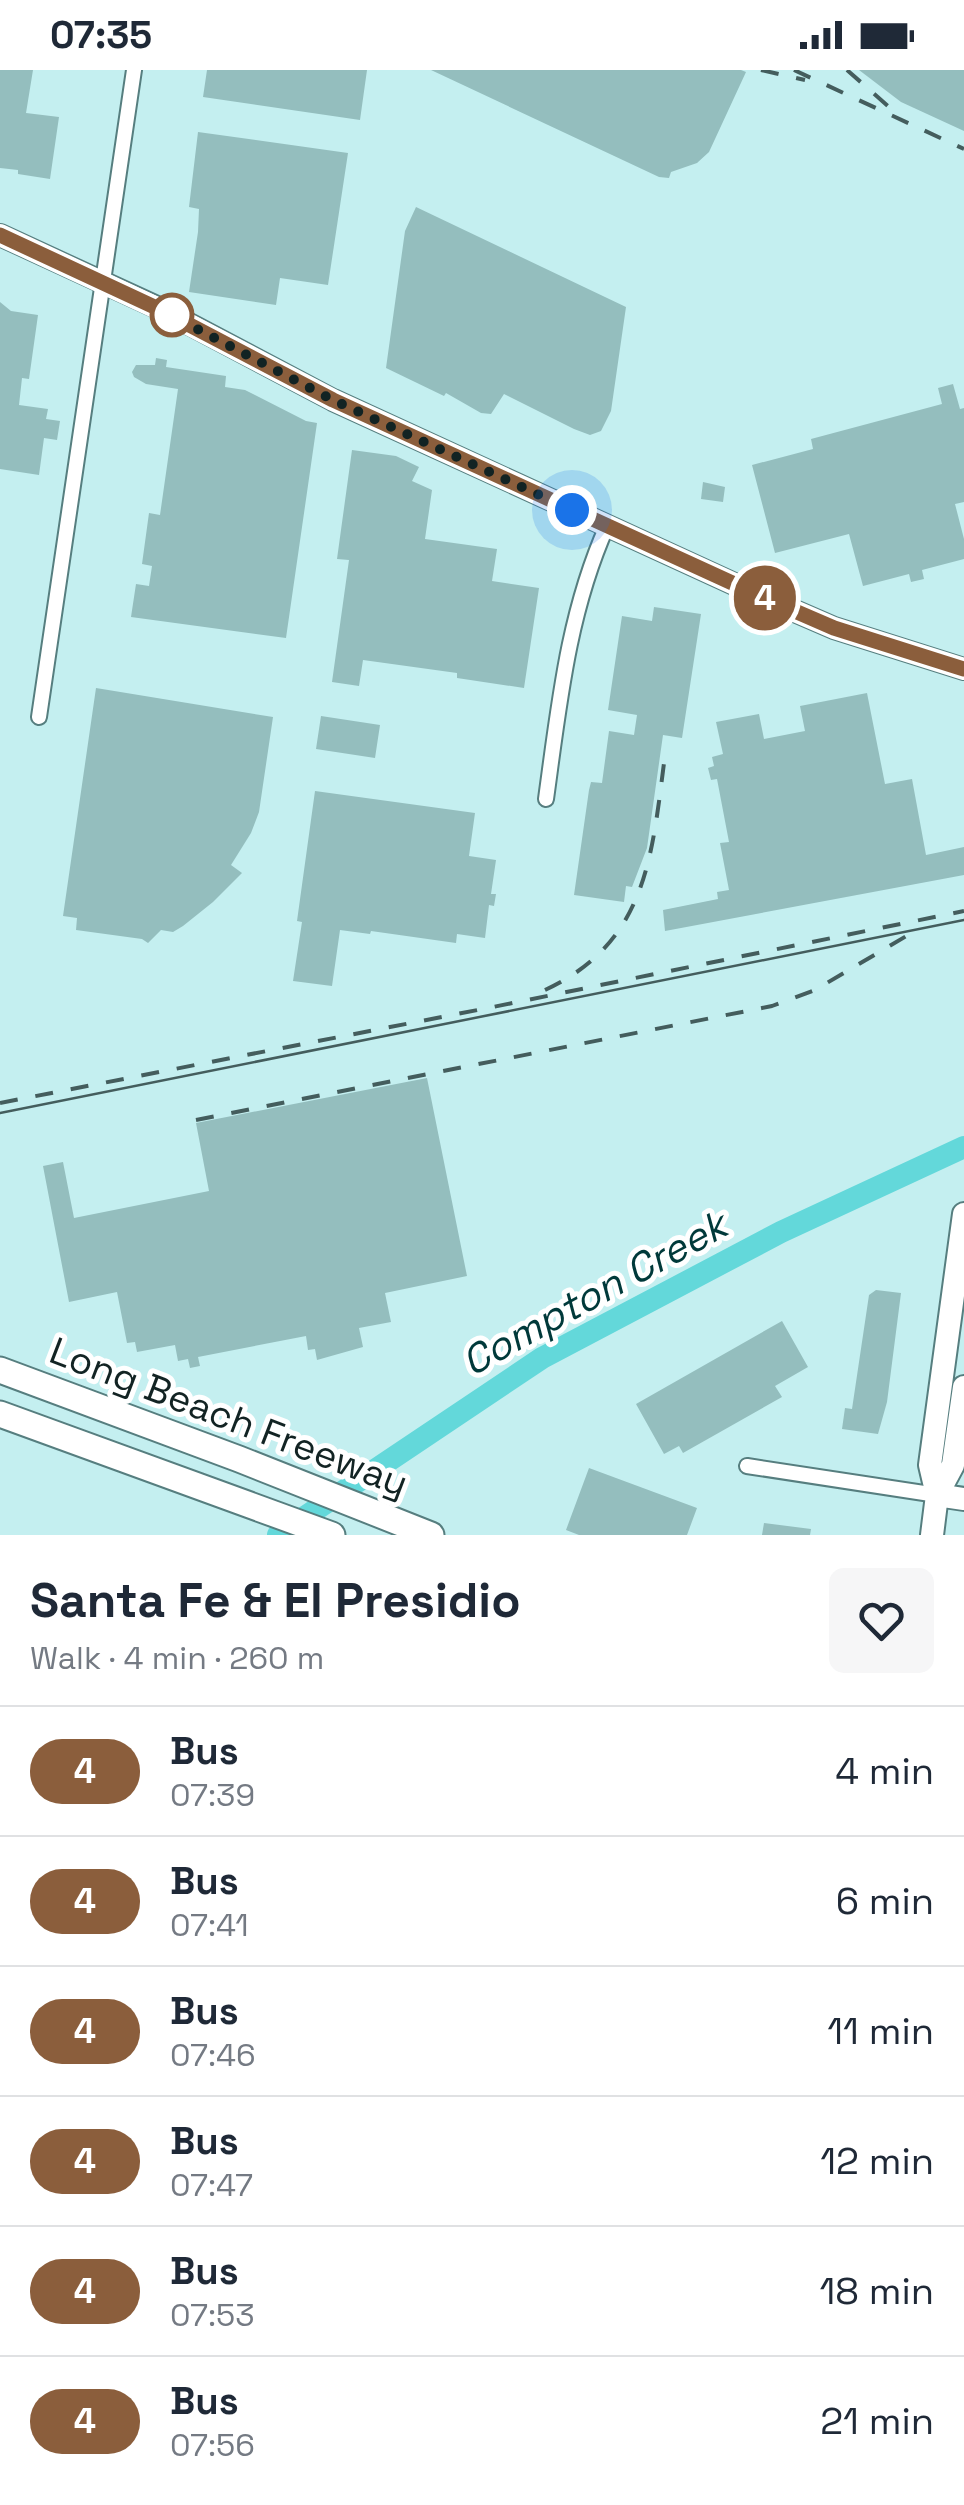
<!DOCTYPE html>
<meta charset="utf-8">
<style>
body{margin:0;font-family:"Space Grotesk",sans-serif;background:#f6f6f7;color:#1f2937;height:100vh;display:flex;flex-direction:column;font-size:38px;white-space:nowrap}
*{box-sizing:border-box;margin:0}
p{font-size:32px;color:#747a83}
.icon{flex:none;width:55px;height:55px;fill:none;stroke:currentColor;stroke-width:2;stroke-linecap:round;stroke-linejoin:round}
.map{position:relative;height:1465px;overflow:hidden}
.side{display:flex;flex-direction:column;background:#fff;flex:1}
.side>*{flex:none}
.badge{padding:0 20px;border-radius:32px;font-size:35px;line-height:65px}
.you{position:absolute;width:50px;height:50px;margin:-25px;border:8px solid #fff;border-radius:50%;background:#1a73e8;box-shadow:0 0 0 15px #1a73e833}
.map>.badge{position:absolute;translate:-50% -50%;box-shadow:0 0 0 5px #fff}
.round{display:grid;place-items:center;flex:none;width:105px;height:105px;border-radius:15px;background:#f6f6f7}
.headline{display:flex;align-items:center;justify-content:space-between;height:170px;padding:0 30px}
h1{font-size:48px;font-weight:700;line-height:75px}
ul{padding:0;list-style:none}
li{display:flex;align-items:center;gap:30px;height:130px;padding:0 30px;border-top:2px solid #e0e1e3}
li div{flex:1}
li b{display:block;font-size:38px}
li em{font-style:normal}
li .badge{min-width:110px;font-weight:700;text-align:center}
.status{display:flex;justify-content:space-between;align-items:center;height:70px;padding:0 50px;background:#fff;direction:ltr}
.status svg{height:28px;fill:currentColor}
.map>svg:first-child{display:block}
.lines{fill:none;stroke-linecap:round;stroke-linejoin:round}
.river{stroke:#63d8da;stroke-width:22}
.building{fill:#94bebe}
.minor-casing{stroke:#567e7f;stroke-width:18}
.secondary-casing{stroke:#567e7f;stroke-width:24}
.primary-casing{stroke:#567e7f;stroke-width:26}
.motorway-casing{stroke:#567e7f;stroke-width:29}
.minor{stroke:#fff;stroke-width:14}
.secondary{stroke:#fff;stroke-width:20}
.primary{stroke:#fff;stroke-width:22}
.motorway{stroke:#fff;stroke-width:25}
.tram{stroke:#445d5d;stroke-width:2.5}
.rail{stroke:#445d5d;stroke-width:4;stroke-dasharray:18 18;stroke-linecap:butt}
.line-casing{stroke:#fff;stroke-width:22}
.line{stroke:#8b5e3c;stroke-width:15}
.walk{stroke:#122323;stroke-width:10;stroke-dasharray:0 18}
.stop-dot{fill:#fff;stroke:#8b5e3c;stroke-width:5}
.labels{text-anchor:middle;stroke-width:10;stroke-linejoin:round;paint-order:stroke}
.street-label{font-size:38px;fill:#122323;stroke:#fff}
.water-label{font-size:40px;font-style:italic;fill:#00393a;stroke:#fff}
</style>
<div class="status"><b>07:35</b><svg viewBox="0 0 49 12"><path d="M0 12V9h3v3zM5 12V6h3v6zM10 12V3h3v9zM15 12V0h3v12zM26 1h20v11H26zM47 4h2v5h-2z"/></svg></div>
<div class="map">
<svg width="964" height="1465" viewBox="0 0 964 1465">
<rect width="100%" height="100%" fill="#c4eff0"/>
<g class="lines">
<!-- river -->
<path class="river" d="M 278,1465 L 542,1288 L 781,1162 L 964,1077"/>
</g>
<!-- building -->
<path class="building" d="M 0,0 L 33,0 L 26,43 L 59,47 L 50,109 L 18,104 L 18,100 L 0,98 Z
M 207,0 L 367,0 L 360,50 L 203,27 Z
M 431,0 L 741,0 L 746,2 L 709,82 L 697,93 L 671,102 L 669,108 L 659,107 Z
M 859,0 L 964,0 L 964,61 L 901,32 Z
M 198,62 L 348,83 L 328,215 L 280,208 L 276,235 L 189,222 L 198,162 L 199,139 L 189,137 Z
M 416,137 L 626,237 L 611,341 L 601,361 L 590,365 L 574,359 L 504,324 L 491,344 L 481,343 L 446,323 L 444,326 L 386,298 L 405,161 Z
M 0,232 L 11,241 L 38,245 L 29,309 L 22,308 L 19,335 L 48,339 L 46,349 L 60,351 L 57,370 L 44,368 L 39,405 L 0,399 Z
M 156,288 L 167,290 L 166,297 L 226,306 L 225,317 L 245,320 L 306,351 L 317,353 L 286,568 L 131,547 L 136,514 L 149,516 L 152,496 L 142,494 L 149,443 L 160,445 L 178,319 L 146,314 L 134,307 L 132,302 L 136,295 L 155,295 Z
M 953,314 L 960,339 L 964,338 L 964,432 L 955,434 L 964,469 L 964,489 L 922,500 L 924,509 L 911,512 L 909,504 L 863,516 L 849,464 L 775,483 L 752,395 L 813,379 L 811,369 L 942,334 L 938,318 Z
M 352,380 L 396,386 L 419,397 L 412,411 L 432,420 L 425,469 L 497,479 L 492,511 L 539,518 L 524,618 L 457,608 L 457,603 L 363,590 L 359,616 L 332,612 L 349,490 L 337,489 Z
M 703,412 L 725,417 L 723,432 L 701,429 Z
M 654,537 L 701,544 L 682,668 L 663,665 L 647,778 L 632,817 L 626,816 L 624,832 L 574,825 L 589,720 L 591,712 L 602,713 L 609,661 L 634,665 L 637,645 L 608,640 L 622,546 L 652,551 Z
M 96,618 L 273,647 L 259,742 L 251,763 L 231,795 L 242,803 L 213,832 L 183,856 L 173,862 L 161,860 L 148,873 L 142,869 L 76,860 L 77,848 L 63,846 Z
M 867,623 L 885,714 L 912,709 L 926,785 L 964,777 L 964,805 L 665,861 L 663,840 L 718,829 L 717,822 L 729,820 L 720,773 L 729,772 L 717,709 L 711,710 L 708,698 L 714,696 L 712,687 L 723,684 L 716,652 L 759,644 L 764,669 L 805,661 L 800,636 Z
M 321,646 L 380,655 L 375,688 L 316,679 Z
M 315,721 L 475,743 L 469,786 L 496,790 L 491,824 L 496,824 L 494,836 L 489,835 L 485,868 L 457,864 L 456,873 L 371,861 L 370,864 L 340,860 L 332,916 L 293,911 L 302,852 L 297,851 Z
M 427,1008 L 467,1206 L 385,1223 L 391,1252 L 359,1258 L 363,1277 L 317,1290 L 315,1279 L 308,1280 L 306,1266 L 198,1287 L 200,1296 L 190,1298 L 188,1289 L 178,1291 L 175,1275 L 137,1282 L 135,1272 L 127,1273 L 117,1222 L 69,1232 L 43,1096 L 63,1092 L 74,1148 L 209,1121 L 196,1053 Z
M 876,1220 L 901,1223 L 887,1332 L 878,1364 L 842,1359 L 845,1338 L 852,1339 L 869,1225 Z
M 782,1251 L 808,1297 L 775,1316 L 782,1327 L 683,1383 L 679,1376 L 664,1384 L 636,1334 Z
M 589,1398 L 697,1438 L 687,1465 L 579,1465 L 566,1460 Z
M 764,1453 L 811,1459 L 810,1465 L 762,1465 Z"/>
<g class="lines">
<!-- minor casing -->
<g class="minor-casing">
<path id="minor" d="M 39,647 L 134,0
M 546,729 C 559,635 568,543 607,456
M 747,1396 L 937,1425"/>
</g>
<!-- secondary casing -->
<g class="secondary-casing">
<path id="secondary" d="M 0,165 L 161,239 L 333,330 L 767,529 L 834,558 L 964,599"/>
</g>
<!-- primary casing -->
<g class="primary-casing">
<path id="primary" d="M 937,1425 L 930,1395 L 964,1144
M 937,1425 L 964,1429
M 932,1465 L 937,1425 L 953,1395 L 964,1317"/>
</g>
<!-- motorway casing -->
<g class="motorway-casing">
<path id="motorway" d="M 0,1300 L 239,1389 L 431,1465
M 0,1344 L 332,1465"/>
</g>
<!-- minor -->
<use href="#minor" class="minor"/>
<!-- secondary -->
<use href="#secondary" class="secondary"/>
<!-- primary -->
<use href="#primary" class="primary"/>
<!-- motorway -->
<use href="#motorway" class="motorway"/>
<!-- tram -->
<path class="tram" d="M 0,1043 L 964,850"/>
<!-- rail -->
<path class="rail" d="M 761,0 L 805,10
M 794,0 L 964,79
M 847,0 L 888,36
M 545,920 C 651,871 652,779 666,678
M 0,1033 L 493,937 L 964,841
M 196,1050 L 772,936 L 815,920 L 920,858"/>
</g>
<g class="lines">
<!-- line casing -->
<g class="line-casing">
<path id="line" d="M 0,165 L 161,240 L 333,330 L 767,529 L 834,558 L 964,599"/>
</g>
<!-- line -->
<use href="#line" class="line"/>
<!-- walk -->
<path class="walk" d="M 172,245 L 161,240 L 333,330 L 572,440"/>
</g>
<!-- markers -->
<circle class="stop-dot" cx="172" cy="245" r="20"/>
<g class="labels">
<!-- street labels -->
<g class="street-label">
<text transform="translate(229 1347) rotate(21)" y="13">Long Beach Freeway</text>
</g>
<!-- water labels -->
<g class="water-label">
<text transform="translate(594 1223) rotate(-29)" y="14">Compton Creek</text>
</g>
</g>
</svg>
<div class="you" style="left:572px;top:440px"></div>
<b class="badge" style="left:765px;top:528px;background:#8b5e3c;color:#fff">4</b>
</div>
<section class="side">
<div class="headline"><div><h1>Santa Fe &amp; El Presidio</h1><p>Walk · 4 min · 260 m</p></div><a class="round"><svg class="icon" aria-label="heart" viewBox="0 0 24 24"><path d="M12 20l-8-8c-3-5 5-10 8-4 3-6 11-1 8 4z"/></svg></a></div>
<ul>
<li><span class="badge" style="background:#8b5e3c;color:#fff">4</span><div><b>Bus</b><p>07:39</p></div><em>4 min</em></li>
<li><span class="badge" style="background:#8b5e3c;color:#fff">4</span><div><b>Bus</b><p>07:41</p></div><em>6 min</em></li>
<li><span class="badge" style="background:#8b5e3c;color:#fff">4</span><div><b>Bus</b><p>07:46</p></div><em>11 min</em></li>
<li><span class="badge" style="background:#8b5e3c;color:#fff">4</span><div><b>Bus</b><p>07:47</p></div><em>12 min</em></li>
<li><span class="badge" style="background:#8b5e3c;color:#fff">4</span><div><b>Bus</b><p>07:53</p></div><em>18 min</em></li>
<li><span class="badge" style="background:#8b5e3c;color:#fff">4</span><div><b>Bus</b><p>07:56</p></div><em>21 min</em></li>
</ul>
</section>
